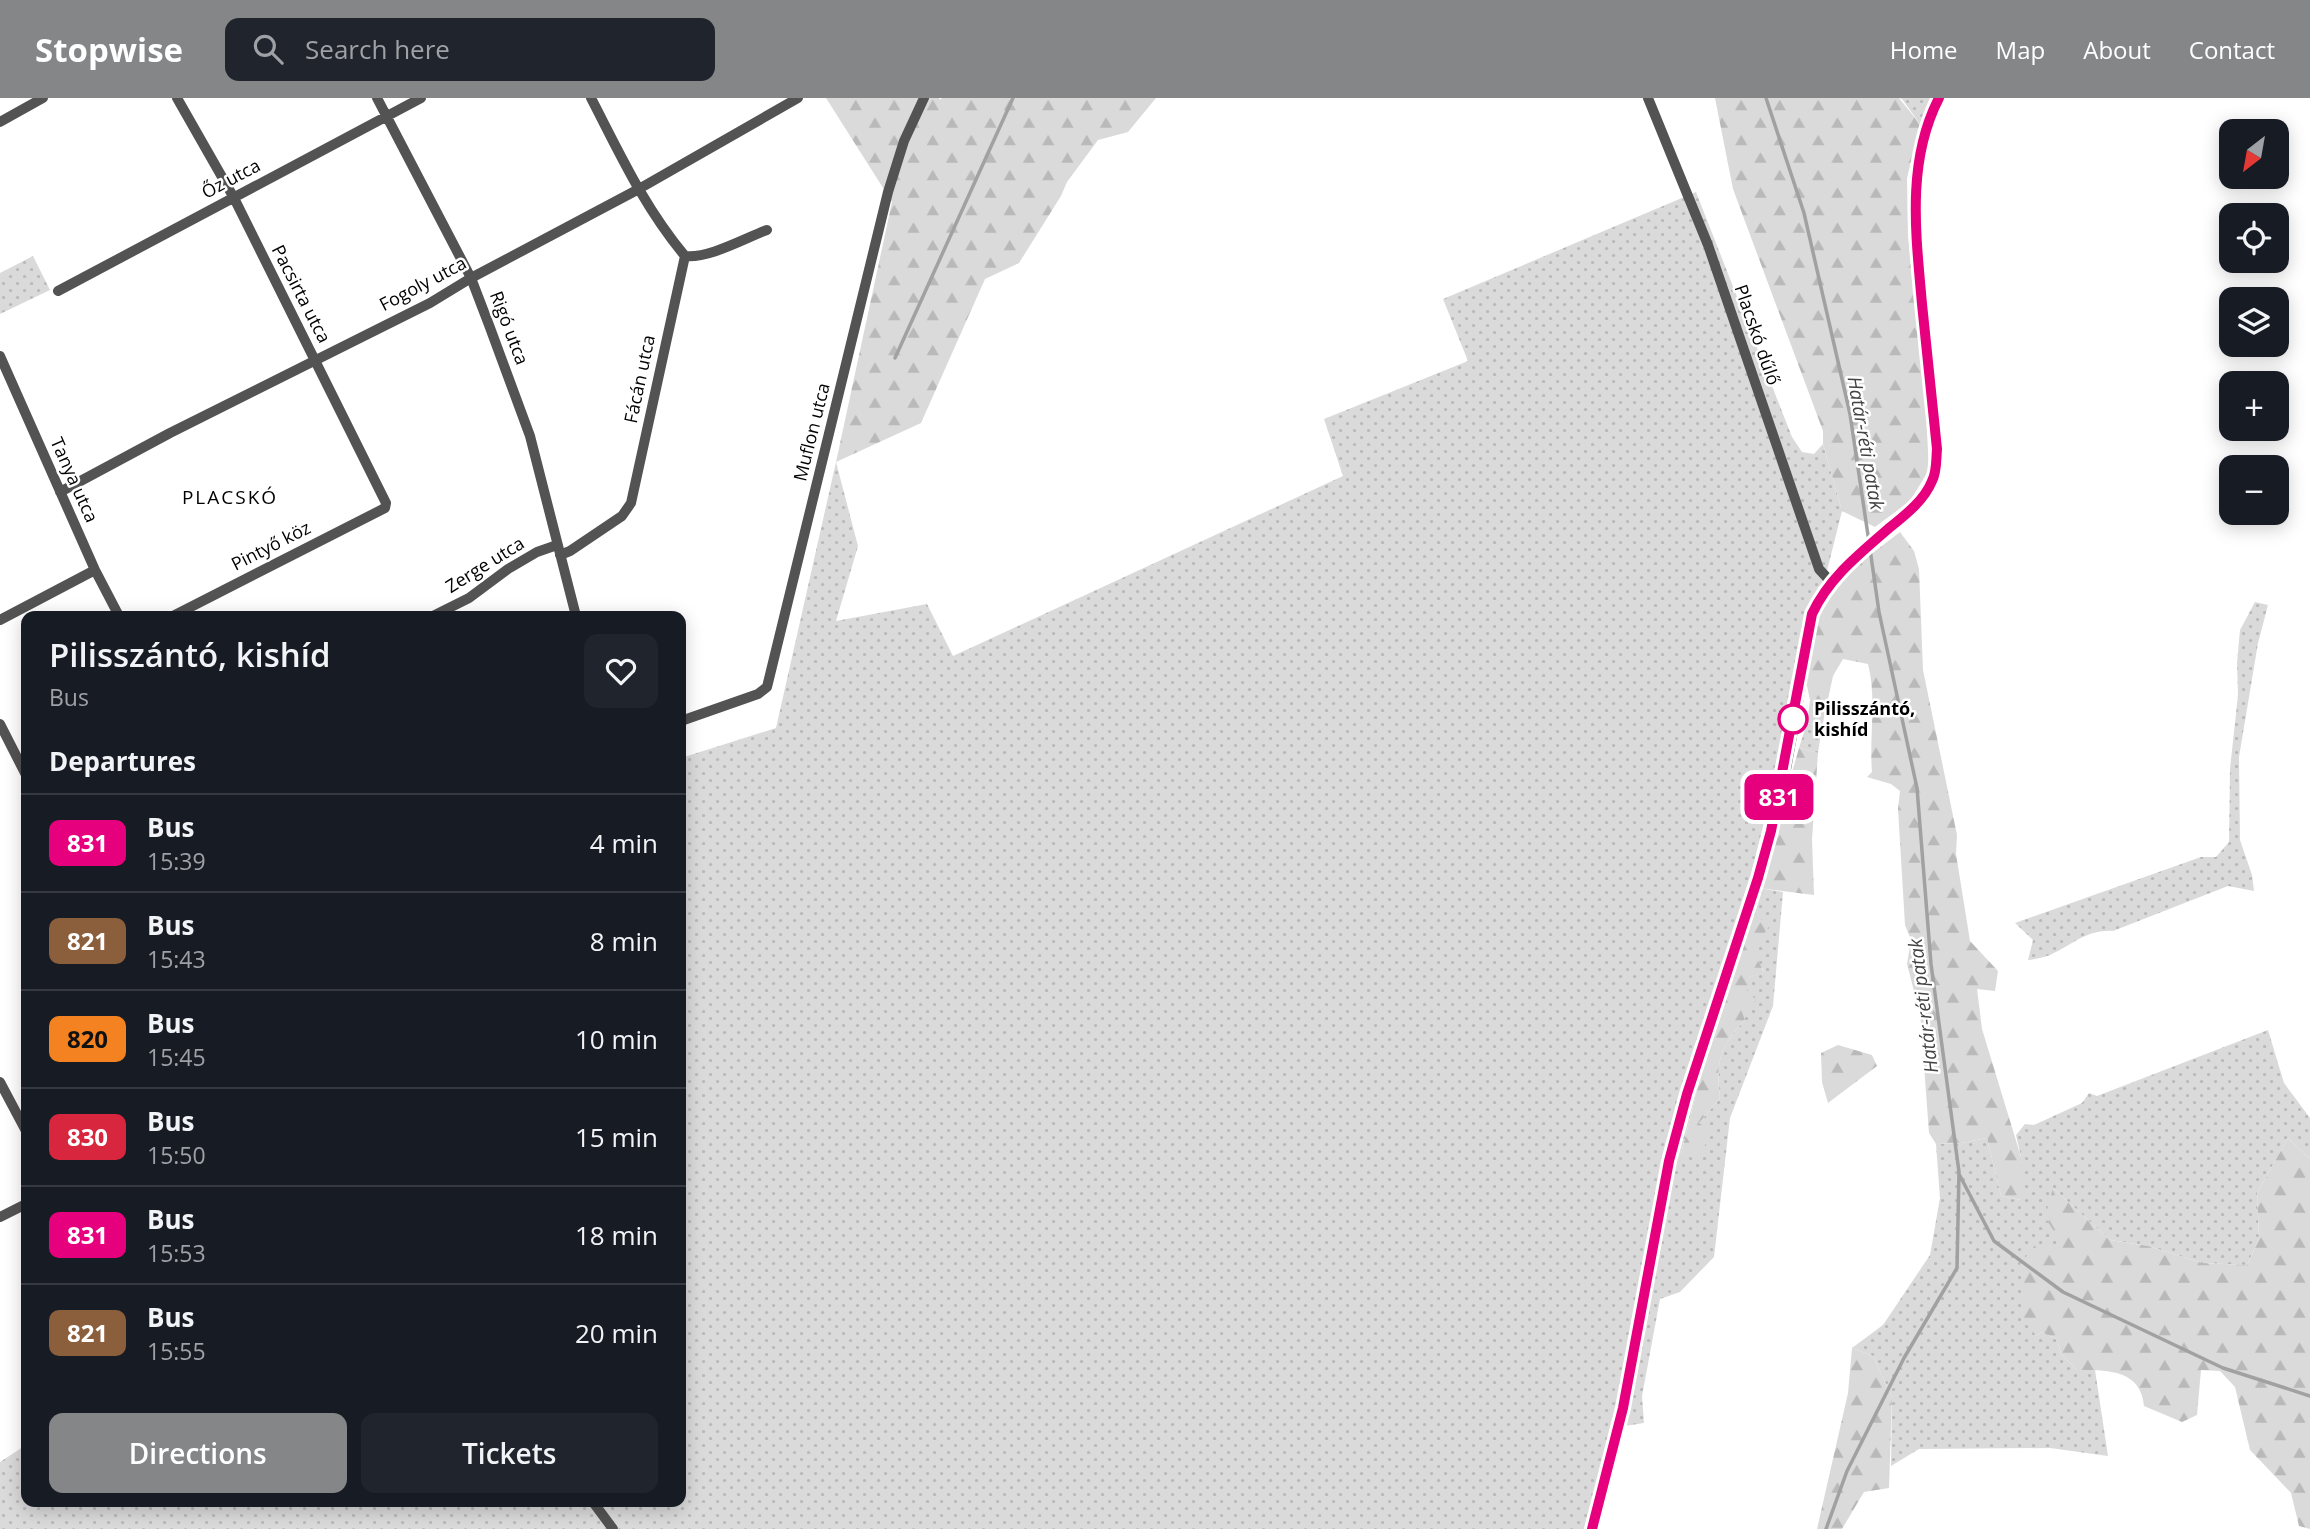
<!DOCTYPE html>
<meta charset="utf-8">
<style>
body{margin:0;font-family:"Open Sans",sans-serif;background:#20242c;color:#f1f3f6;height:100vh;display:flex;flex-direction:column;font-size:26px;white-space:nowrap}
*{box-sizing:border-box;margin:0}
p{font-size:23px;color:#9ea1a6}
.icon{flex:none;width:38px;height:38px;fill:none;stroke:currentColor;stroke-width:2;stroke-linecap:round;stroke-linejoin:round}
.map{position:relative;flex:1;overflow:hidden}
.side{position:absolute;left:21px;top:513px;width:665px;height:896px;display:flex;flex-direction:column;background:#171b24;border-radius:14px;box-shadow:0 4px 18px #0003}
.side>*{flex:none}
.badge{padding:0 14px;border-radius:10px;font-size:24px;line-height:46px}
.needle{width:46px;rotate:211deg}
.buttons{position:absolute;left:2219px;top:21px;display:grid;gap:14px}
.buttons a{display:grid;place-items:center;width:70px;height:70px;border-radius:14px;background:#171b24;box-shadow:0 4px 18px #0003;font-size:35px}
.map>.badge{position:absolute;translate:-50% -50%;box-shadow:0 0 0 4px #fff}
h2{padding:0 28px;font-size:26px;line-height:63px}
.round{display:grid;place-items:center;flex:none;width:74px;height:74px;border-radius:14px;background:#20242c}
.overview{display:flex;align-items:center;justify-content:space-between;height:119px;padding:0 28px}
h1{font-size:33px;font-weight:600;line-height:52px}
.action{display:flex;gap:14px;margin-top:auto;padding:14px 28px}
.action a{flex:1;height:80px;border-radius:14px;background:#858687;color:#fff;font-size:28px;font-weight:600;line-height:80px;text-align:center}
.action a+a{background:#20242c;color:#f1f3f6}
ul{padding:0;list-style:none}
li{display:flex;align-items:center;gap:21px;height:98px;padding:0 28px;border-top:2px solid #363941}
li div{flex:1}
li b{display:block;font-size:26px}
li em{font-style:normal}
li .badge{min-width:77px;font-weight:700;text-align:center}
header{display:flex;align-items:center;gap:42px;box-sizing:border-box;height:98px;padding:0 35px;background:#858687;color:#fff}
header strong{font-size:33px}
nav{display:flex;gap:38px;margin-inline-start:auto;font-size:24px}
.search{width:490px;height:63px;background:#20242c;display:flex;align-items:center;gap:18px;box-sizing:border-box;padding:0 24px;border-radius:14px;color:#9ea1a6;font-size:26px}
.map>svg:first-child{display:block}
.grass{fill:url(#grass-dots)}
.forest{fill:url(#forest-firs)}
.lines{fill:none;stroke-linecap:round;stroke-linejoin:round}
.stream{stroke:#a1a1a1;stroke-width:3.5}
.minor{stroke:#535353;stroke-width:10}
.tertiary{stroke:#535353;stroke-width:14}
.line-casing{stroke:#fff;stroke-width:16}
.line{stroke:#e6007e;stroke-width:10}
.stop-dot{fill:#fff;stroke:#e6007e;stroke-width:3.5}
.labels{text-anchor:middle;stroke-width:5;stroke-linejoin:round;paint-order:stroke}
.street-label{font-size:18px;fill:#000;stroke:#fff}
.stop-label{font-size:18px;font-weight:bold;fill:#000;stroke:#fff;text-anchor:start}
.water-label{font-size:19px;font-style:italic;fill:#424242;stroke:#fff}
.neighbourhood-label{font-size:19px;letter-spacing:2px;fill:#000;stroke:#fff}
</style>
<header>
<strong>Stopwise</strong>
<div class="search"><svg class="icon" aria-label="search" viewBox="0 0 24 24"><circle cx="10" cy="10" r="6"/><path d="M15 15l6 6"/></svg>Search here</div>
<nav><a>Home</a><a>Map</a><a>About</a><a>Contact</a></nav>
</header>
<div class="map">
<svg width="2310" height="1431" viewBox="0 0 2310 1431">
<defs>
<pattern id="grass-dots" width="8" height="8" patternUnits="userSpaceOnUse" patternTransform="scale(1.75)"><rect width="8" height="8" fill="#dadada"/><path d="M2 2h.1M6 6h.1" fill="none" stroke="#b9b9b9" stroke-width="1.8" stroke-linecap="round"/></pattern>
<pattern id="forest-firs" width="22" height="20" patternUnits="userSpaceOnUse" patternTransform="scale(1.75)"><rect width="22" height="20" fill="#dadada"/><path d="M5 1l3.5 6h-7zM16 11l3.5 6h-7z" fill="#b9b9b9"/></pattern>
</defs>
<rect width="100%" height="100%" fill="#fff"/>
<!-- grass -->
<path class="grass" d="M 1899,0 L 1930,0 L 1920,26 L 1902,1 Z
M 1696,94 L 1792,339 L 1802,354 L 1814,356 L 1823,346 L 1842,413 L 1681,1056 L 1712,1035 L 1699,1025 L 1720,1000 C 1716,964 1719,949 1745,922 L 1739,909 L 1749,879 L 1764,873 L 1752,852 L 1753,816 L 1759,790 L 1783,794 L 1773,908 L 1730,1020 L 1714,1159 L 1680,1194 L 1660,1201 L 1642,1298 L 1644,1325 L 1612,1330 L 1587,1431 L 0,1431 L 0,1364 L 26,1347 L 26,1404 L 681,1404 L 681,660 L 776,630 L 836,364 L 858,448 L 836,523 L 927,506 L 953,558 L 1343,378 L 1324,321 L 1468,263 L 1443,201 Z
M 33,158 L 50,192 L 0,216 L 0,175 Z
M 2255,504 L 2268,507 L 2258,545 L 2239,659 L 2240,742 L 2252,777 L 2254,793 L 2228,788 L 2113,833 C 2087,831 2072,847 2050,857 C 2043,860 2035,861 2028,862 L 2033,842 L 2015,825 L 2201,759 L 2216,759 L 2229,744 L 2230,671 L 2238,597 L 2237,565 L 2240,532 Z
M 1807,625 L 1822,629 L 1818,655 L 1799,650 Z
M 2268,932 L 2284,985 L 2310,1020 L 2310,1061 L 2288,1040 L 2257,1095 L 2259,1141 L 2247,1167 L 2202,1165 L 2148,1148 L 2110,1142 L 2053,1090 L 2063,1147 L 2026,1190 L 2036,1238 L 2041,1234 L 2057,1241 L 2061,1256 L 2077,1272 L 2095,1272 L 2108,1358 L 2050,1350 L 1919,1351 L 1891,1368 L 1892,1299 L 1873,1258 L 1852,1250 L 1883,1227 L 1930,1157 L 1940,1100 L 1936,1046 L 1962,1045 L 1987,1040 L 2001,1098 L 2021,1102 L 2021,1059 L 2016,1037 L 2025,1026 L 2034,1027 L 2082,1005 L 2089,995 L 2097,998 Z"/>
<!-- forest -->
<path class="forest" d="M 826,0 L 939,0 L 940,2 L 942,0 L 1156,0 L 1128,34 L 1098,42 L 1067,84 L 1061,98 L 1019,165 L 985,181 L 921,325 L 836,364 L 892,104 Z
M 1715,0 L 1899,0 L 1920,26 L 1907,80 L 1908,137 L 1926,315 L 1929,372 L 1910,403 L 1875,429 L 1842,413 L 1823,346 L 1823,333 L 1733,91 Z
M 1900,434 L 1914,453 L 1919,471 L 1923,572 L 1957,737 L 1956,756 L 1970,843 L 1998,873 L 1995,893 L 1977,891 L 1982,931 L 2021,1059 L 2021,1102 L 2001,1098 L 1987,1040 L 1962,1045 L 1936,1046 L 1929,1035 L 1919,899 L 1914,893 L 1907,866 L 1911,842 L 1905,827 L 1898,711 L 1900,693 L 1891,686 L 1867,679 L 1872,674 C 1869,638 1877,601 1868,566 L 1843,561 L 1833,578 L 1822,629 L 1807,625 L 1810,602 L 1803,569 L 1820,503 L 1848,474 Z
M 1799,650 L 1818,655 L 1812,742 L 1814,797 L 1759,790 Z
M 1753,816 L 1770,827 L 1753,852 L 1764,874 L 1749,879 L 1747,892 L 1756,902 L 1752,910 L 1740,909 L 1745,922 C 1719,949 1716,964 1720,1000 L 1699,1025 L 1713,1034 L 1699,1057 L 1681,1056 L 1712,932 Z
M 1838,947 L 1872,957 L 1877,968 L 1828,1005 L 1822,984 L 1821,955 Z
M 2288,1040 L 2310,1061 L 2310,1431 L 2299,1428 L 2291,1395 L 2250,1352 L 2235,1289 L 2220,1273 L 2201,1272 L 2197,1317 L 2182,1324 L 2144,1308 C 2141,1271 2106,1272 2077,1272 L 2061,1256 L 2057,1241 L 2041,1234 L 2036,1238 L 2020,1213 L 2026,1190 L 2018,1169 L 2035,1147 L 2062,1146 L 2045,1119 L 2053,1090 L 2110,1142 L 2148,1148 L 2202,1165 L 2247,1167 L 2259,1141 L 2257,1095 Z
M 1852,1250 L 1873,1258 L 1892,1299 L 1889,1390 L 1864,1394 L 1842,1431 L 1817,1431 L 1848,1295 Z"/>
<g class="lines">
<!-- stream -->
<path class="stream" d="M 1766,0 L 1804,115 L 1850,316 L 1869,444
M 895,260 L 1013,0
M 1959,1076 L 1994,1143 L 2063,1194 L 2223,1270 L 2310,1298
M 1826,1431 L 1847,1373 L 1904,1260 L 1957,1170 L 1959,1074 L 1931,866 L 1917,690 L 1879,514 L 1870,451"/>
<!-- minor -->
<path class="minor" d="M 377,0 L 471,180 L 489,227 L 530,338 L 576,518
M 1648,0 L 1708,147 L 1819,471 L 1831,484
M 0,24 L 43,0
M 685,158 C 708,161 745,140 767,132
M 58,193 L 421,0
M 0,258 L 95,472 L 119,518
M 60,394 L 170,335 L 430,205 L 471,180 L 637,92 L 798,0
M 560,457 L 570,453 L 622,418 L 631,405 L 685,158 C 644,109 620,56 591,0
M 173,518 L 385,410 L 386,405 L 234,100 L 177,0
M 433,518 L 469,500 L 508,471 L 537,454 L 557,447
M 0,522 L 95,472
M 681,623 L 758,596 L 767,589 L 888,94 L 904,43 L 924,0
M 0,626 L 26,677
M 0,984 L 26,1033
M 0,1119 L 26,1106
M 593,1404 L 613,1431"/>
<!-- tertiary -->
<path class="tertiary" d="M 1592,1431 L 1623,1310 L 1669,1063 L 1687,996 L 1758,780 L 1777,710 L 1812,516 C 1828,481 1855,459 1884,435 C 1901,420 1923,405 1932,383 C 1937,373 1936,362 1937,351 C 1932,303 1927,254 1922,206 C 1916,138 1905,64 1939,0"/>
</g>
<g class="lines">
<!-- line casing -->
<g class="line-casing">
<path id="line" d="M 1592,1431 L 1623,1310 L 1669,1063 L 1687,996 L 1758,780 L 1771,733 L 1812,516 C 1829,480 1858,457 1888,431 C 1904,418 1924,403 1932,383 C 1937,374 1936,362 1937,351 C 1932,303 1927,254 1922,206 C 1916,137 1906,64 1939,0"/>
</g>
<!-- line -->
<use href="#line" class="line"/>
</g>
<!-- markers -->
<circle class="stop-dot" cx="1793" cy="621" r="14"/>
<g class="labels">
<!-- street labels -->
<g class="street-label">
<text transform="translate(231 81) rotate(-28)" y="6">Őz utca</text>
<text transform="translate(423 186) rotate(-28)" y="6">Fogoly utca</text>
<text transform="translate(301 196) rotate(63)" y="6">Pacsirta utca</text>
<text transform="translate(509 230) rotate(69)" y="6">Rigó utca</text>
<text transform="translate(1757 237) rotate(71)" y="6">Placskó dűlő</text>
<text transform="translate(640 281) rotate(-78)" y="6">Fácán utca</text>
<text transform="translate(812 334) rotate(-76)" y="6">Muflon utca</text>
<text transform="translate(74 382) rotate(66)" y="6">Tanya utca</text>
<text transform="translate(271 448) rotate(-27)" y="6">Pintyő köz</text>
<text transform="translate(485 467) rotate(-32)" y="6">Zerge utca</text>
</g>
<!-- stop labels -->
<g class="stop-label">
<text x="1814" y="617">Pilisszántó,<tspan x="1814" dy="21">kishíd</tspan></text>
</g>
<!-- water labels -->
<g class="water-label">
<text transform="translate(1866 345) rotate(80)" y="7">Határ-réti patak</text>
<text transform="translate(1923 908) rotate(-97)" y="7">Határ-réti patak</text>
</g>
<!-- neighbourhood labels -->
<g class="neighbourhood-label">
<text x="230" y="406">PLACSKÓ</text>
</g>
</g>
</svg>
<div class="buttons">
<a><svg class="needle" viewBox="-14 -14 28 28"><path d="M0-13l5 13h-10z" fill="#e53935"/><path d="M0 13l5-13h-10z" fill="#9ea1a6"/></svg></a>
<a><svg class="icon" aria-label="locate" viewBox="0 0 24 24"><circle cx="12" cy="12" r="6"/><path d="M12 2v4M12 18v4M2 12h4M18 12h4"/></svg></a>
<a><svg class="icon" aria-label="layers" viewBox="0 0 24 24"><path d="M12 4l9 5-9 5-9-5zM3 14l9 5 9-5"/></svg></a>
<a>+</a>
<a>−</a>
</div>
<b class="badge" style="left:1779px;top:699px;background:#e6007e;color:#fff">831</b>
<section class="side">
<div class="overview"><div><h1>Pilisszántó, kishíd</h1><p>Bus</p></div><a class="round"><svg class="icon" aria-label="heart" viewBox="0 0 24 24"><path d="M12 20l-8-8c-3-5 5-10 8-4 3-6 11-1 8 4z"/></svg></a></div>
<h2>Departures</h2>
<ul>
<li><span class="badge" style="background:#e6007e;color:#fff">831</span><div><b>Bus</b><p>15:39</p></div><em>4 min</em></li>
<li><span class="badge" style="background:#8b5e3c;color:#fff">821</span><div><b>Bus</b><p>15:43</p></div><em>8 min</em></li>
<li><span class="badge" style="background:#f58220;color:#111">820</span><div><b>Bus</b><p>15:45</p></div><em>10 min</em></li>
<li><span class="badge" style="background:#d7263d;color:#fff">830</span><div><b>Bus</b><p>15:50</p></div><em>15 min</em></li>
<li><span class="badge" style="background:#e6007e;color:#fff">831</span><div><b>Bus</b><p>15:53</p></div><em>18 min</em></li>
<li><span class="badge" style="background:#8b5e3c;color:#fff">821</span><div><b>Bus</b><p>15:55</p></div><em>20 min</em></li>
</ul>
<div class="action"><a>Directions</a><a>Tickets</a></div>
</section>
</div>
